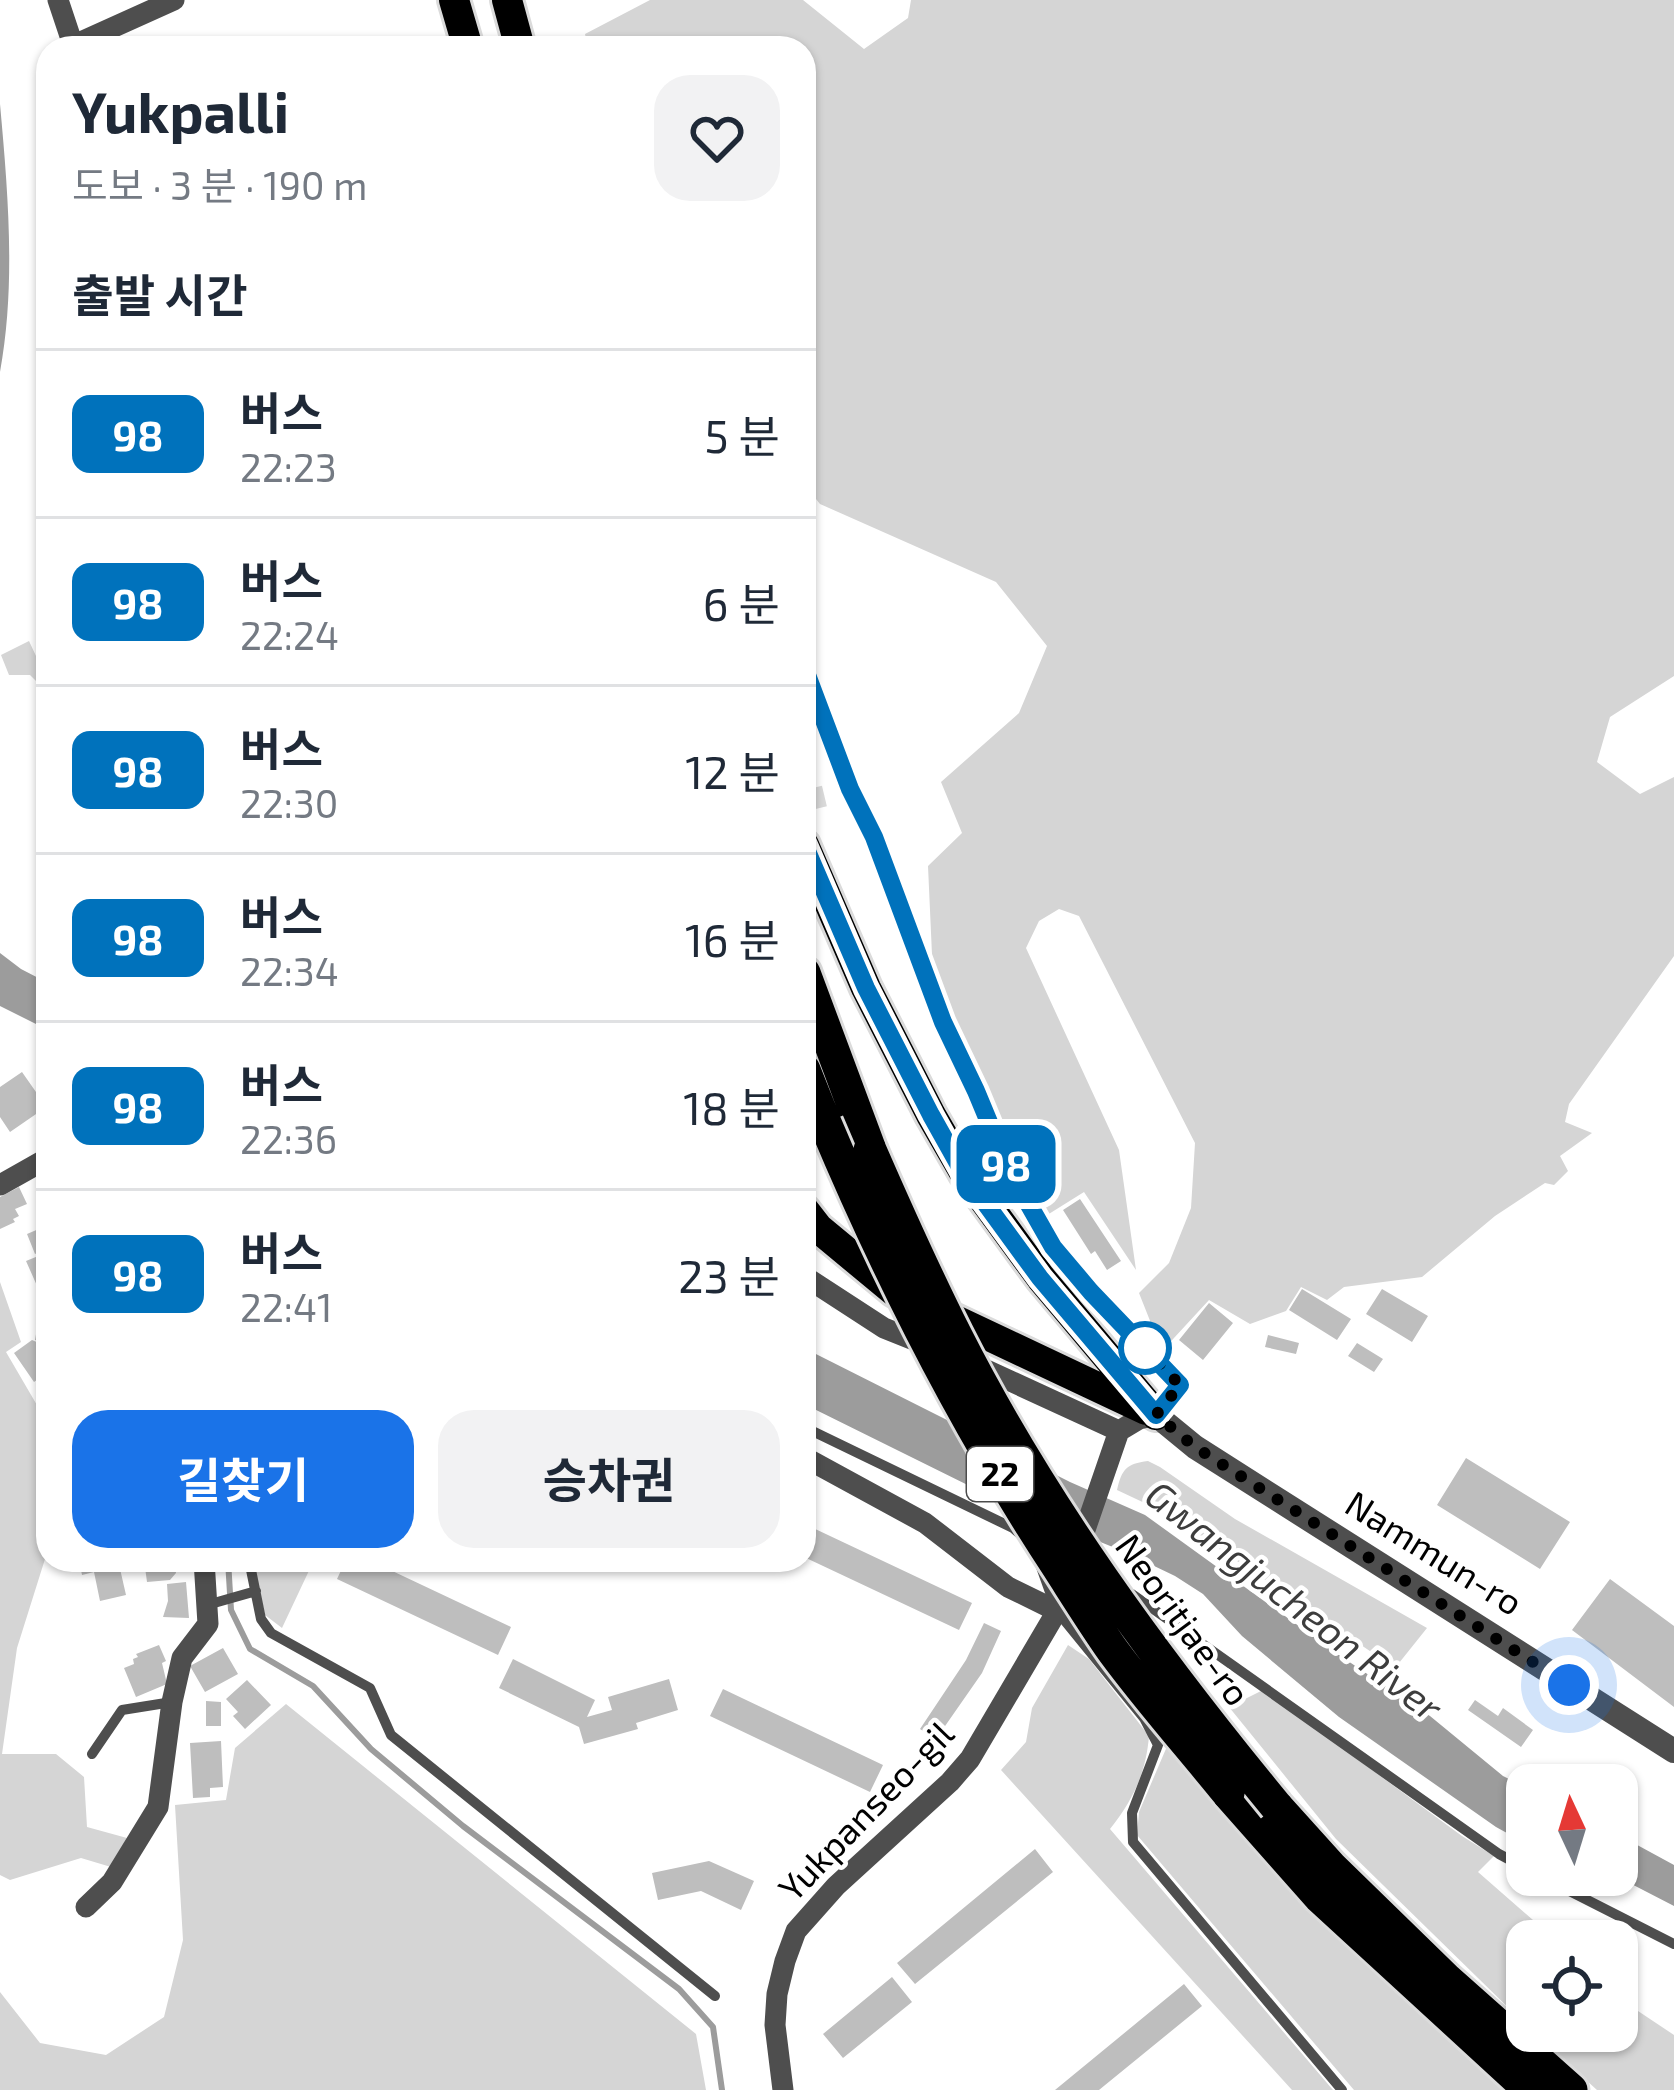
<!DOCTYPE html>
<html lang="ko">
<meta charset="utf-8">
<style>
body{margin:0;font-family:"Exo 2","Noto Sans KR",sans-serif;background:#f2f2f3;color:#1f2937;height:100vh;display:flex;flex-direction:column;font-size:45px;white-space:nowrap}
*{box-sizing:border-box;margin:0}
p{font-size:39px;color:#747a83}
.icon{flex:none;width:66px;height:66px;fill:none;stroke:currentColor;stroke-width:2;stroke-linecap:round;stroke-linejoin:round}
.map{position:relative;flex:1;overflow:hidden}
.drawer{position:absolute;left:36px;top:36px;width:780px;height:1536px;display:flex;flex-direction:column;background:#fff;border-radius:36px;box-shadow:0 3px 9px #0004}
.drawer>*{flex:none}
.badge{padding:0 24px;border-radius:18px;font-size:42px;line-height:78px}
.needle{width:78px;rotate:356deg}
.fabs{position:absolute;left:1506px;top:1764px;display:grid;gap:24px}
.fabs a{display:grid;place-items:center;width:132px;height:132px;border-radius:24px;background:#fff;box-shadow:0 3px 9px #0004;font-size:60px}
.you{position:absolute;width:60px;height:60px;margin:-30px;border:9px solid #fff;border-radius:50%;background:#1a73e8;box-shadow:0 0 0 18px #1a73e833}
.map>.badge{position:absolute;translate:-50% -50%;box-shadow:0 0 0 6px #fff}
h2{padding:0 36px;font-size:45px;line-height:108px}
.round{display:grid;place-items:center;flex:none;width:126px;height:126px;border-radius:36px;background:#f2f2f3}
.summary{display:flex;align-items:center;justify-content:space-between;height:204px;padding:0 36px}
h1{font-size:57px;font-weight:700;line-height:90px}
.cta{display:flex;gap:24px;margin-top:auto;padding:24px 36px}
.cta a{flex:1;height:138px;border-radius:36px;background:#1a73e8;color:#fff;font-size:48px;font-weight:700;line-height:138px;text-align:center}
.cta a+a{background:#f2f2f3;color:#1f2937}
ul{padding:0;list-style:none}
li{display:flex;align-items:center;gap:36px;height:168px;padding:0 36px;border-top:3px solid #e0e1e3}
li div{flex:1}
li b{display:block;font-size:45px}
li em{font-style:normal}
li .badge{min-width:132px;font-weight:700;text-align:center}
.map>svg:first-child{display:block}
.green{fill:#d5d5d5}
.water{fill:#9c9c9c}
.lines{fill:none;stroke-linecap:round;stroke-linejoin:round}
.stream{stroke:#9c9c9c;stroke-width:6}
.building{fill:#bebebe}
.minor-tunnel{stroke:#d9d9d9;stroke-width:21;stroke-dasharray:21 10;stroke-linecap:butt}
.primary-casing{stroke:#dbdbdb;stroke-width:36}
.trunk-casing{stroke:#dbdbdb;stroke-width:39}
.service{stroke:#4e4e4e;stroke-width:10}
.minor{stroke:#4e4e4e;stroke-width:21}
.tertiary{stroke:#4e4e4e;stroke-width:24}
.primary{stroke:#000;stroke-width:30}
.trunk{stroke:#000;stroke-width:33}
.trunk-bridge-casing{stroke:#dbdbdb;stroke-width:39;stroke-linecap:butt}
.trunk-bridge{stroke:#000;stroke-width:33}
.line-casing{stroke:#fff;stroke-width:27}
.line{stroke:#0072bc;stroke-width:18}
.walk{stroke:#000;stroke-width:12;stroke-dasharray:0 21.6}
.stop-dot{fill:#fff;stroke:#0072bc;stroke-width:6}
.labels{text-anchor:middle;stroke-width:9;stroke-linejoin:round;paint-order:stroke}
.shield{fill:#fff;stroke:#4c4c4c;stroke-width:3}
.shield-label{font-size:33px;font-weight:bold;fill:#000}
.street-label{font-size:36px;fill:#000;stroke:#fff}
.water-label{font-size:39px;font-style:italic;fill:#3d3d3d;stroke:#fff}
</style>
<div class="map">
<svg width="1674" height="2090" viewBox="0 0 1674 2090">
<rect width="100%" height="100%" fill="#fff"/>
<!-- green -->
<path class="green" d="M 650,0 L 803,0 L 864,49 L 908,18 L 911,0 L 1674,0 L 1674,676 L 1610,717 L 1597,762 L 1640,794 L 1674,777 L 1674,956 L 1569,1104 L 1565,1122 L 1592,1133 L 1560,1156 L 1568,1171 L 1554,1185 L 1545,1183 L 1495,1216 L 1422,1277 L 1344,1287 L 1327,1300 L 1301,1287 L 1286,1311 L 1250,1324 L 1209,1300 L 1162,1351 L 1139,1293 L 1169,1263 L 1191,1208 L 1195,1143 L 1079,916 L 1059,909 L 1039,921 L 1026,948 L 1119,1150 L 1136,1270 L 1084,1192 L 1044,1217 L 1017,1164 L 933,977 L 928,866 L 962,833 L 941,782 L 1019,713 L 1047,646 L 996,582 L 820,504 L 804,484 L 804,48 L 588,48 L 585,34 Z
M 29,641 L 36,656 L 48,651 L 48,693 L 30,675 L 9,675 L 1,655 Z
M 0,1282 L 21,1342 L 6,1352 L 41,1412 L 45,1559 L 17,1648 L 2,1754 L 56,1754 L 84,1777 L 87,1827 L 127,1838 L 111,1867 L 81,1858 L 10,1880 L 0,1875 Z
M 1148,1461 L 1160,1467 L 1235,1519 L 1427,1628 L 1395,1668 L 1197,1534 L 1151,1506 L 1117,1490 C 1122,1469 1126,1464 1148,1461 Z
M 253,1560 L 314,1560 L 282,1628 L 265,1615 Z
M 1068,1645 L 1089,1659 L 1149,1736 C 1146,1773 1133,1800 1110,1829 L 1333,2090 L 1292,2090 L 1001,1770 L 1026,1742 L 1032,1708 Z
M 1263,1690 L 1462,1836 L 1494,1856 L 1478,1872 L 1533,1920 L 1572,1941 L 1527,1941 L 1527,2026 L 1336,1839 L 1229,1707 Z
M 286,1704 L 696,2034 L 706,2090 L 0,2090 L 0,1992 L 40,2043 L 106,2055 L 164,2017 L 183,1940 L 175,1805 L 226,1800 L 235,1748 Z
M 1171,1737 L 1390,1987 L 1502,2090 L 1354,2090 L 1137,1835 L 1139,1812 Z
M 1617,1997 L 1674,2035 L 1674,2090 L 1597,2090 L 1532,2031 L 1617,2031 Z"/>
<!-- water -->
<path class="water" d="M 0,104 C 8,193 16,284 0,372 Z
M 0,953 L 21,969 L 48,983 L 48,1030 L 0,1006 Z
M 804,1348 L 1070,1482 L 1145,1515 L 1339,1655 L 1430,1716 L 1503,1776 L 1527,1788 L 1527,1844 L 1496,1827 L 1339,1717 L 1242,1636 L 1203,1594 L 1175,1576 L 1125,1552 L 1002,1502 L 804,1404 Z
M 1617,1834 L 1674,1865 L 1674,1906 L 1614,1875 L 1617,1875 Z"/>
<g class="lines">
<!-- stream -->
<path class="stream" d="M 228,1560 L 231,1610 L 250,1649 L 313,1686 L 371,1749 L 463,1826 L 679,1989 L 713,2027 L 722,2090"/>
</g>
<!-- building -->
<path class="building" d="M 22,1072 L 36,1092 L 43,1088 L 48,1093 L 48,1125 L 39,1112 L 10,1132 L 0,1117 L 0,1087 Z
M 19,1187 L 27,1204 L 15,1209 L 19,1216 L 13,1219 L 15,1222 L 0,1229 L 0,1197 Z
M 1080,1199 L 1121,1261 L 1107,1270 L 1095,1251 L 1091,1254 L 1063,1210 Z
M 48,1225 L 48,1248 L 35,1254 L 27,1234 Z
M 48,1252 L 48,1294 L 42,1297 L 26,1261 Z
M 1302,1289 L 1351,1319 L 1337,1340 L 1289,1310 Z
M 1382,1289 L 1428,1316 L 1412,1342 L 1366,1314 Z
M 1209,1303 L 1233,1323 L 1203,1360 L 1179,1340 Z
M 41,1305 L 48,1306 L 48,1342 L 35,1340 Z
M 1268,1335 L 1299,1343 L 1296,1354 L 1265,1347 Z
M 32,1340 L 48,1347 L 48,1372 L 34,1382 L 14,1353 Z
M 1357,1343 L 1383,1359 L 1374,1372 L 1348,1356 Z
M 1466,1458 L 1570,1522 L 1540,1569 L 1437,1505 Z
M 811,1527 L 972,1603 L 959,1630 L 804,1557 L 804,1542 Z
M 79,1560 L 118,1560 L 126,1595 L 100,1601 L 94,1572 L 82,1575 Z
M 144,1560 L 174,1560 L 176,1573 L 170,1580 L 147,1582 Z
M 346,1560 L 369,1560 L 511,1627 L 498,1655 L 337,1579 Z
M 1610,1579 L 1674,1626 L 1674,1707 L 1572,1630 Z
M 186,1582 L 189,1618 L 163,1617 L 168,1601 L 167,1584 Z
M 984,1623 L 1001,1631 L 982,1673 L 936,1739 L 920,1729 L 966,1660 Z
M 159,1645 L 166,1661 L 162,1663 L 167,1684 L 136,1697 L 124,1668 L 134,1664 L 133,1659 L 138,1657 L 136,1654 Z
M 223,1648 L 238,1674 L 205,1692 L 190,1666 Z
M 513,1659 L 595,1700 L 587,1717 L 612,1710 L 608,1697 L 669,1679 L 678,1710 L 636,1723 L 638,1729 L 584,1744 L 579,1727 L 499,1688 Z
M 247,1680 L 271,1705 L 245,1729 L 233,1716 L 238,1712 L 226,1699 Z
M 723,1689 L 883,1765 L 870,1792 L 710,1716 Z
M 1475,1700 L 1498,1716 L 1503,1708 L 1533,1730 L 1521,1747 L 1468,1710 Z
M 206,1701 L 221,1702 L 221,1726 L 206,1726 Z
M 221,1741 L 223,1787 L 210,1788 L 210,1797 L 193,1798 L 190,1743 Z
M 1035,1849 L 1053,1872 L 915,1984 L 897,1963 Z
M 709,1861 L 754,1881 L 741,1910 L 701,1891 L 658,1900 L 652,1873 Z
M 892,1977 L 912,2002 L 843,2058 L 823,2034 Z
M 1184,1984 L 1202,2006 L 1099,2090 L 1055,2090 Z"/>
<g class="lines">
<!-- minor-tunnel -->
<path class="minor-tunnel" d="M 804,801 L 833,794"/>
<!-- primary casing -->
<g class="primary-casing">
<path id="primary" d="M 454,0 L 468,48
M 507,0 L 520,48
M 804,845 L 866,988 L 931,1115 L 965,1174 L 1041,1278 L 1156,1415
M 804,1210 L 818,1228 L 894,1291 L 1146,1410"/>
</g>
<!-- trunk casing -->
<g class="trunk-casing">
<path id="trunk" d="M 804,973 L 870,1150
M 804,1070 L 825,1123
M 1228,1793 L 1320,1897 L 1530,2090
M 1276,1806 L 1331,1867 L 1446,1979 L 1571,2090"/>
</g>
<!-- service -->
<path class="service" d="M 804,1427 L 1013,1528 L 1021,1535
M 249,1560 L 261,1619 L 271,1633 L 370,1688 L 391,1735 L 715,1996
M 1040,1564 L 1056,1609
M 1125,1595 L 1132,1594 L 1499,1854 L 1527,1869
M 207,1605 L 256,1591
M 1057,1611 L 1144,1718 L 1158,1745 L 1132,1813 L 1133,1842 L 1342,2090
M 92,1754 L 122,1710 L 172,1702
M 1538,1875 L 1674,1944"/>
<!-- minor -->
<path class="minor" d="M 58,0 L 74,48
M 74,45 L 174,0
M 0,1185 L 48,1158
M 804,1276 L 884,1328 L 929,1346
M 969,1362 L 1119,1431
M 804,1457 L 925,1523 L 1008,1587 L 1057,1611
M 86,1907 L 112,1882 L 158,1807 L 172,1702 L 182,1658 L 208,1624 L 204,1560
M 783,2090 L 775,2025 L 777,1994 L 785,1961 L 796,1931 L 836,1886 L 950,1782 L 970,1759 L 1057,1611 L 1119,1431 L 1139,1419 L 1156,1415 L 1181,1385 L 1091,1292 L 1053,1247 L 1008,1167 L 977,1091 L 943,1021 L 874,837 L 850,789 L 804,667"/>
<!-- tertiary -->
<path class="tertiary" d="M 1156,1415 L 1195,1447 L 1674,1751"/>
<!-- primary -->
<use href="#primary" class="primary"/>
<!-- trunk -->
<use href="#trunk" class="trunk"/>
<!-- trunk-bridge casing -->
<g class="trunk-bridge-casing">
<path id="trunk-bridge" d="M 825,1123 C 890,1278 966,1427 1058,1567 C 1076,1595 1094,1624 1113,1651 C 1149,1700 1190,1746 1228,1793
M 870,1150 C 897,1212 925,1274 955,1334 C 1041,1504 1155,1659 1276,1806"/>
</g>
<!-- trunk-bridge -->
<use href="#trunk-bridge" class="trunk-bridge"/>
</g>
<g class="lines">
<!-- line casing -->
<g class="line-casing">
<path id="line" d="M 804,667 L 850,789 L 874,837 L 943,1022 L 976,1091 L 1008,1168 L 1053,1247 L 1091,1292 L 1180,1385 L 1156,1415 L 1040,1278 L 964,1174 L 931,1115 L 866,988 L 804,844"/>
</g>
<!-- line -->
<use href="#line" class="line"/>
<!-- walk -->
<path class="walk" d="M 1145,1348 L 1180,1385 L 1156,1415 L 1195,1447 L 1569,1685"/>
</g>
<!-- markers -->
<circle class="stop-dot" cx="1145" cy="1348" r="24"/>
<g class="labels">
<!-- shield labels -->
<rect class="shield" x="967" y="1447" width="66" height="54" rx="9"/>
<g class="shield-label">
<text x="1000" y="1486">22</text>
</g>
<!-- street labels -->
<g class="street-label">
<text transform="translate(1434 1553) rotate(32)" y="13">Nammun-ro</text>
<text transform="translate(1183 1620) rotate(54)" y="13">Neoritjae-ro</text>
<text transform="translate(866 1811) rotate(-46)" y="13">Yukpanseo-gil</text>
</g>
<!-- water labels -->
<g class="water-label">
<text transform="translate(1294 1601) rotate(38)" y="14">Gwangjucheon River</text>
</g>
</g>
</svg>
<div class="fabs">
<a><svg class="needle" viewBox="-14 -14 28 28"><path d="M0-13l5 13h-10z" fill="#e53935"/><path d="M0 13l5-13h-10z" fill="#747a83"/></svg></a>
<a><svg class="icon" aria-label="locate" viewBox="0 0 24 24"><circle cx="12" cy="12" r="6"/><path d="M12 2v4M12 18v4M2 12h4M18 12h4"/></svg></a>
</div>
<div class="you" style="left:1569px;top:1685px"></div>
<b class="badge" style="left:1006px;top:1164px;background:#0072bc;color:#fff">98</b>
<section class="drawer">
<div class="summary"><div><h1>Yukpalli</h1><p>도보 · 3 분 · 190 m</p></div><a class="round"><svg class="icon" aria-label="heart" viewBox="0 0 24 24"><path d="M12 20l-8-8c-3-5 5-10 8-4 3-6 11-1 8 4z"/></svg></a></div>
<h2>출발 시간</h2>
<ul>
<li><span class="badge" style="background:#0072bc;color:#fff">98</span><div><b>버스</b><p>22:23</p></div><em>5 분</em></li>
<li><span class="badge" style="background:#0072bc;color:#fff">98</span><div><b>버스</b><p>22:24</p></div><em>6 분</em></li>
<li><span class="badge" style="background:#0072bc;color:#fff">98</span><div><b>버스</b><p>22:30</p></div><em>12 분</em></li>
<li><span class="badge" style="background:#0072bc;color:#fff">98</span><div><b>버스</b><p>22:34</p></div><em>16 분</em></li>
<li><span class="badge" style="background:#0072bc;color:#fff">98</span><div><b>버스</b><p>22:36</p></div><em>18 분</em></li>
<li><span class="badge" style="background:#0072bc;color:#fff">98</span><div><b>버스</b><p>22:41</p></div><em>23 분</em></li>
</ul>
<div class="cta"><a>길찾기</a><a>승차권</a></div>
</section>
</div>
